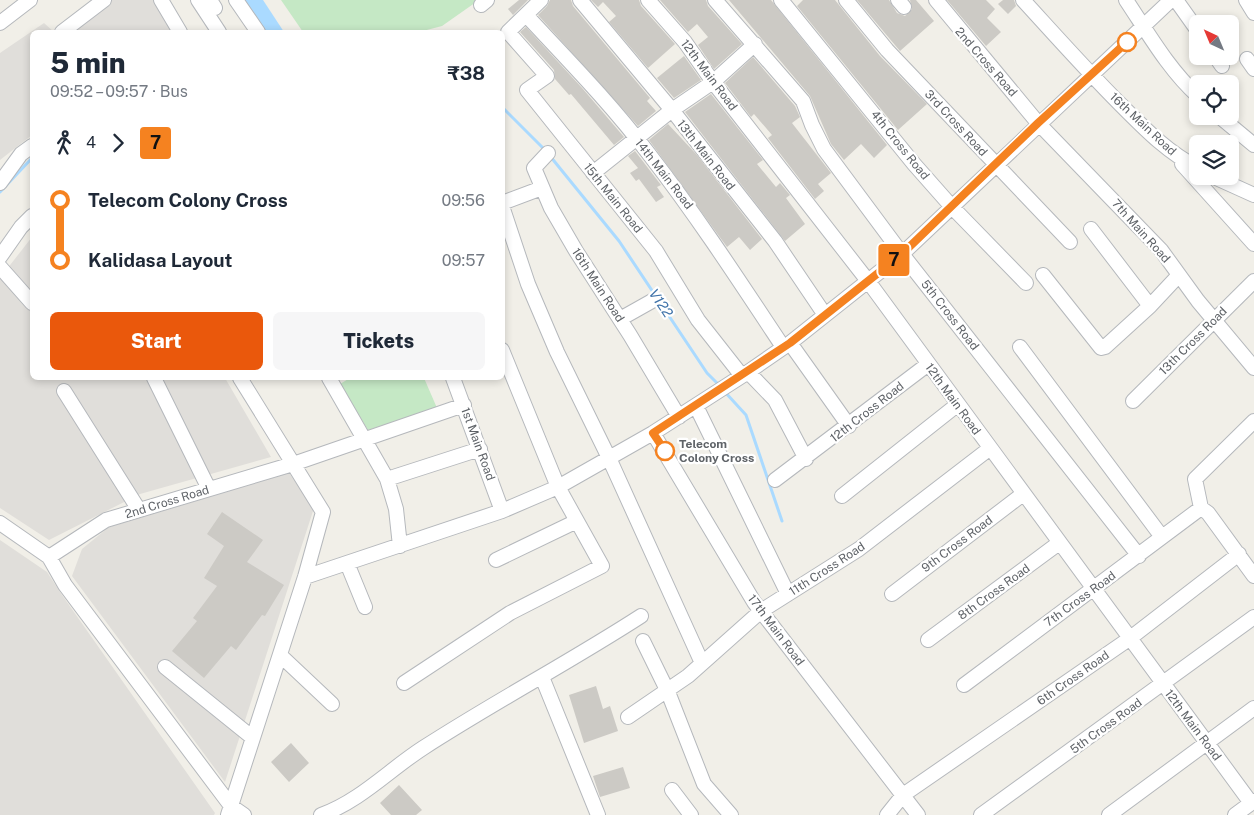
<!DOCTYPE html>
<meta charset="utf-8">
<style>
body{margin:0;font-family:"Public Sans",sans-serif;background:#f6f6f7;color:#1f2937;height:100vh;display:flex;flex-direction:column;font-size:19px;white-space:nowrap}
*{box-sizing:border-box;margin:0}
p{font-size:16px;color:#747a83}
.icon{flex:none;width:28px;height:28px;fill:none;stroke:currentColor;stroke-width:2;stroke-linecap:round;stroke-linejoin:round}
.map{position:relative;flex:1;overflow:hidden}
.panel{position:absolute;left:30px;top:30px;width:475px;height:350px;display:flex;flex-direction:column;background:#fff;border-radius:8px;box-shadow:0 2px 8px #0003}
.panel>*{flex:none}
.badge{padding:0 10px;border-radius:4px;font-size:18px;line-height:32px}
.needle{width:32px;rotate:316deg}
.fabs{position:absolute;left:1189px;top:15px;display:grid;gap:10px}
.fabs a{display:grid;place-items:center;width:50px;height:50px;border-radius:8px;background:#fff;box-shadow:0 2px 8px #0003;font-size:25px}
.map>.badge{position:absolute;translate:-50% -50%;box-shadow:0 0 0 2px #fff}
.legs{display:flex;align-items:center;gap:8px;height:55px;padding:0 20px;font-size:16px}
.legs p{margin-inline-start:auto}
.headline{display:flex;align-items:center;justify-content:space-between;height:85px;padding:0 20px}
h1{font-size:28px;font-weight:800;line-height:38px}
.cta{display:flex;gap:10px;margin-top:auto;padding:10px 20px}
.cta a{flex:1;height:58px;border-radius:8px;background:#ea580c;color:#fff;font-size:20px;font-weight:800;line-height:58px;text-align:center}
.cta a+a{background:#f6f6f7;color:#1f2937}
ul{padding:0 20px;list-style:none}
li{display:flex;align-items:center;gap:18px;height:60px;font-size:19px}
li i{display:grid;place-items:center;width:8px;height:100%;margin:0 6px;background:currentColor}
li i::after{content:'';width:12px;height:12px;margin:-6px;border:4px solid;border-radius:50%;background:#fff}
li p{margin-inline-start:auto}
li:first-child i{background:linear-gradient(#0000 50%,currentColor 0)}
li:last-child i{background:linear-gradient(currentColor 50%,#0000 0)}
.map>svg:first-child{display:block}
.industrial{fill:#e0deda}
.green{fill:#c5e8c5}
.water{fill:#aadaff}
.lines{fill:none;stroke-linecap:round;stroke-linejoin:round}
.stream{stroke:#aadaff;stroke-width:3}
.building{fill:#cccac5}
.minor-casing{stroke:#b5b8bc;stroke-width:16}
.minor{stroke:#fff;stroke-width:14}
.line-1-casing{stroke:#fff;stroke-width:11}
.line-1{stroke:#f58220;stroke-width:8}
.stop-1-dot{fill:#fff;stroke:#f58220;stroke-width:2.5}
.labels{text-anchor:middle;stroke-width:4.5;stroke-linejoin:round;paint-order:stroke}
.street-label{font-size:12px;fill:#5f6368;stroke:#fff}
.stop-label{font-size:12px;font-weight:bold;fill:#5f6368;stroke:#fff;text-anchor:start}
.water-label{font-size:14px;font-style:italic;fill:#4174aa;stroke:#fff}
</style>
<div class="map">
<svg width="1254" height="815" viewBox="0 0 1254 815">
<rect width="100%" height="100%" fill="#f1efe8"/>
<!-- industrial -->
<path class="industrial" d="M 107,0 L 155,0 L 175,32 L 62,32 Z
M 44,23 L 54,32 L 32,32 L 32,135 L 0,160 L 0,53 Z
M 32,237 L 32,378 L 225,378 L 271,457 L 140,494 L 49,540 L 0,508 L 0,278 Z
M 289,473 L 314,508 L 225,782 L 72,576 L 82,549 L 109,527 Z
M 0,540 L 47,572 L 62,595 L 215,813 L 214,815 L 0,815 Z"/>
<!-- green -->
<path class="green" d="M 281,0 L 479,0 L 442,26 L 419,32 L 303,32 Z
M 350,378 L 424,378 L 437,408 L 368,430 L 340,384 Z"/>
<!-- water -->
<path class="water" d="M 241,0 L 263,0 L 284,32 L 261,32 Z"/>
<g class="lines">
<!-- stream -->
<path class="stream" d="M 502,107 L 546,151
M 550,156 L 619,241 L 707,373 L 720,386
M 0,192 L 32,158
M 724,391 L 746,415 L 782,521"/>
</g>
<!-- building -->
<path class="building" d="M 519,0 L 528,0 L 513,15 L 508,9 Z
M 550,0 L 571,0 L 573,6 L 650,98 L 647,101 L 656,111 L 638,126 L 538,15 L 547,6 Z
M 591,0 L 639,0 L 641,6 L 675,44 L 648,68 L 609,22 L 616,16 L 603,2 L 598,7 Z
M 660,0 L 706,0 L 708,6 L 742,44 L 714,69 L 698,45 L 708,37 L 697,24 L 688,32 Z
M 729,0 L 771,0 L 887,145 L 874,158 L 861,144 L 844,160 L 831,144 L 810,96 Z
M 803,0 L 835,0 L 880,56 L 927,104 L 898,130 L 797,6 Z
M 857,0 L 889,0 L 897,13 L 905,16 L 912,9 L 910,0 L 916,0 L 934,21 L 900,51 Z
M 947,0 L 986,0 L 995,9 L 987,18 L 1001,32 L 986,46 Z
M 1003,0 L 1014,0 L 1016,6 L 1008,14 L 998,4 Z
M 526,27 L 583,89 L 624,137 L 614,145 L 571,94 L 569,95 L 555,79 L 554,70 L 520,32 Z
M 684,56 L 701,80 L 674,98 L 657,78 Z
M 753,57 L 795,106 L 800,117 L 792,123 L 831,173 L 818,184 L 824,191 L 815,199 L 768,138 L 772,135 L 754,114 L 751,117 L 725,83 Z
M 711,94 L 763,160 L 757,164 L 776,187 L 780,183 L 790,195 L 786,198 L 805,224 L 785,241 L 685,112 Z
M 668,124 L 697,155 L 762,239 L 750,250 L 739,237 L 727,247 L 649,140 Z
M 635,151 L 661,185 L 657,187 L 664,197 L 656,202 L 639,179 L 636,181 L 630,173 L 638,168 L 628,156 Z
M 222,512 L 263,540 L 247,562 L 284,585 L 265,616 L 262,615 L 236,650 L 231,646 L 204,678 L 172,651 L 197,621 L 193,618 L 217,586 L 204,578 L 224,546 L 207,534 Z
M 596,686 L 603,709 L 610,706 L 618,731 L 584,743 L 569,695 Z
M 291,743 L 309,763 L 289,782 L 271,762 Z
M 623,767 L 630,788 L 600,797 L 593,776 Z
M 399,785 L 422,810 L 416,815 L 391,815 L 380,803 Z"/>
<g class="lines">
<!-- minor casing -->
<g class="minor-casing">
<path id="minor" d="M 161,0 L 180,32
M 198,0 L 219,32
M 210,0 L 215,8
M 236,0 L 258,32
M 541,0 L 508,32 L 547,76 L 527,90 L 656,251 L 698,320 L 742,376
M 580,0 L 672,110 L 775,241 L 825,315
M 648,0 L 685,42 L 713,82 L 868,281 L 1251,803
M 715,0 L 803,101 L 812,125 L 824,149 L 902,254 L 1139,556
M 781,0 L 914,164 L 952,207 L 1026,283
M 846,0 L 887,50 L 1070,242
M 898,0 L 904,7
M 936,0 L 1038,123 L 1161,250 L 1198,301 L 1254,368
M 1023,0 C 1055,35 1087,71 1121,105 C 1145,129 1167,152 1198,168
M 1126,0 C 1148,33 1169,70 1198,96
M 1176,0 L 1198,31
M 1246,0 L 1254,13
M 481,5 L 487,0
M 526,15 C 568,60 612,105 649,154 C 697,216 740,282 783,347
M 0,23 L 30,0
M 62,32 L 104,0
M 1215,56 L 1222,66
M 1247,59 L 1254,69
M 1219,116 L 1254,145
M 548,153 L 534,168 L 551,208 L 576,251 L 630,335 L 679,417
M 1182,164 L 1254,244
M 593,173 L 672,110 L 713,82 L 755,44
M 1212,176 L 1254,195
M 0,183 L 21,154 L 32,146
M 502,203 L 542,188
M 502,206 L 528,284 L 557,352 L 609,458 L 702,663
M 1091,229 L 1150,306
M 0,257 L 21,227 L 32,216
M 0,267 L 32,303
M 1043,275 L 1101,348 L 1105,347 L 1150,306 L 1179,275
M 620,319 L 652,301
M 790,343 L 849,426
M 1020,347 L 1162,537
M 748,372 L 775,400 L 806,459
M 154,378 L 209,489
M 329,378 L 387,479 L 396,509 L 400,546
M 453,378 L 502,511
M 64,391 L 139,510
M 1133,401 L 1254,281
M 696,406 L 788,594
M 653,433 L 754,602 L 918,815
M 387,479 L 480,449
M 775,480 L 927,365
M 842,496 L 957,405
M 1201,508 L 1195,479 L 1254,421
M 0,523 L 49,557 L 65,585 L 231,806 L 244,815
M 49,557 L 106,520 L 293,464 L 464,405
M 496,560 L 577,521
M 347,563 L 365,607
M 305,577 L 502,511 L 558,487 L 653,433 L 748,372 L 790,343 L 902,254 L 1171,0
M 892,594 L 1023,494
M 928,640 L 1059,543
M 643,641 L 668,692 L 704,784 L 731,815
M 280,655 L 332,704
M 165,667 L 253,738
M 542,677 L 598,815
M 404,683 L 510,613 L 602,566 L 558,487 L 502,350
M 964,685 L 1201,508 L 1208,513 L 1254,576
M 628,717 L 688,676 L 761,611 L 859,549 L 989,449
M 672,790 L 691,815
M 228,815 L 305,577 L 323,512 L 240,378
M 321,815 C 360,801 389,770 423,748 C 494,702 570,662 641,616
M 887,815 L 903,795 L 1129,639 L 1239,554
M 981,815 L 1254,617
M 1109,815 L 1254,708
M 1235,815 L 1254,801"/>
</g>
<!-- minor -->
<use href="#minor" class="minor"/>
</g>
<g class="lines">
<!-- line-1 casing -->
<g class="line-1-casing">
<path id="line-1" d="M 665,451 L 653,433 L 790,343 L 902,254 L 1038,123 L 1127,42"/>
</g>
<!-- line-1 -->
<use href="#line-1" class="line-1"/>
</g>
<!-- markers -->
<g class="stop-1-dot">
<circle cx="1127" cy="42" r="9"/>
<circle cx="665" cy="451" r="9"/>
</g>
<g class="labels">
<!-- street labels -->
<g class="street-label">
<text transform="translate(986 62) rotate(49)" y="4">2nd Cross Road</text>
<text transform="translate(709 75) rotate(53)" y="4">12th Main Road</text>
<text transform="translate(956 123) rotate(47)" y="4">3rd Cross Road</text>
<text transform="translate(1143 124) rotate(43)" y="4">16th Main Road</text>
<text transform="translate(900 145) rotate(51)" y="4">4th Cross Road</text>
<text transform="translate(706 155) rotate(52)" y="4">13th Main Road</text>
<text transform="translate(664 174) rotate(52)" y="4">14th Main Road</text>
<text transform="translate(613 198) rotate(51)" y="4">15th Main Road</text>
<text transform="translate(1141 231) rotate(48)" y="4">7th Main Road</text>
<text transform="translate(598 285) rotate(57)" y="4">16th Main Road</text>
<text transform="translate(950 315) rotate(52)" y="4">5th Cross Road</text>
<text transform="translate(1193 341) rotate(-45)" y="4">13th Cross Road</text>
<text transform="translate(953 399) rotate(54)" y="4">12th Main Road</text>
<text transform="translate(867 412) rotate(-38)" y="4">12th Cross Road</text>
<text transform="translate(478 444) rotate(70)" y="4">1st Main Road</text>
<text transform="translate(167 502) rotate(-17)" y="4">2nd Cross Road</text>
<text transform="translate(957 544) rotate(-37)" y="4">9th Cross Road</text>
<text transform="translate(827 569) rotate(-33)" y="4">11th Cross Road</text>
<text transform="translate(994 592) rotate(-36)" y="4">8th Cross Road</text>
<text transform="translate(1080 599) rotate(-36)" y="4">7th Cross Road</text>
<text transform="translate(776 630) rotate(53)" y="4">17th Main Road</text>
<text transform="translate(1073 678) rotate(-35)" y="4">6th Cross Road</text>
<text transform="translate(1193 725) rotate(53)" y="4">12th Main Road</text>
<text transform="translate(1106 726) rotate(-36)" y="4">5th Cross Road</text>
</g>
<!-- stop labels -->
<g class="stop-label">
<text x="679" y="448">Telecom<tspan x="679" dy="14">Colony Cross</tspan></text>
</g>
<!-- water labels -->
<g class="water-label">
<text transform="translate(661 303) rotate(56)" y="5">V122</text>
</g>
</g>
</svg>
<div class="fabs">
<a><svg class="needle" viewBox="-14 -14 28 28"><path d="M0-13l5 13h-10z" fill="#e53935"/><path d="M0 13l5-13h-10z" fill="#747a83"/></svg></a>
<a><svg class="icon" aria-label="locate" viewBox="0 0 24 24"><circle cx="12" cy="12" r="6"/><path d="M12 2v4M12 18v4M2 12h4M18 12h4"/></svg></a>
<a><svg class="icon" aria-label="layers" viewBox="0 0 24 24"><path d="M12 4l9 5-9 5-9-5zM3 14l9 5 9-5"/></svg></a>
</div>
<b class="badge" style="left:894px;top:260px;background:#f58220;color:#111">7</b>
<section class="panel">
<div class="headline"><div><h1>5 min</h1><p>09:52 – 09:57 · Bus</p></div><b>₹38</b></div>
<div class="legs"><svg class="icon" aria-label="walk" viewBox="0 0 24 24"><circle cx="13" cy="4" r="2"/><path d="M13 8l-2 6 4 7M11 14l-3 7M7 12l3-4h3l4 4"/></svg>4<svg class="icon" aria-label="forward" viewBox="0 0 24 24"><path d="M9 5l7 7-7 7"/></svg><b class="badge" style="background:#f58220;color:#111">7</b></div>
<ul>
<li><i style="color:#f58220"></i><b>Telecom Colony Cross</b><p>09:56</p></li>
<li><i style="color:#f58220"></i><b>Kalidasa Layout</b><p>09:57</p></li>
</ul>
<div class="cta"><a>Start</a><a>Tickets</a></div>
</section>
</div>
